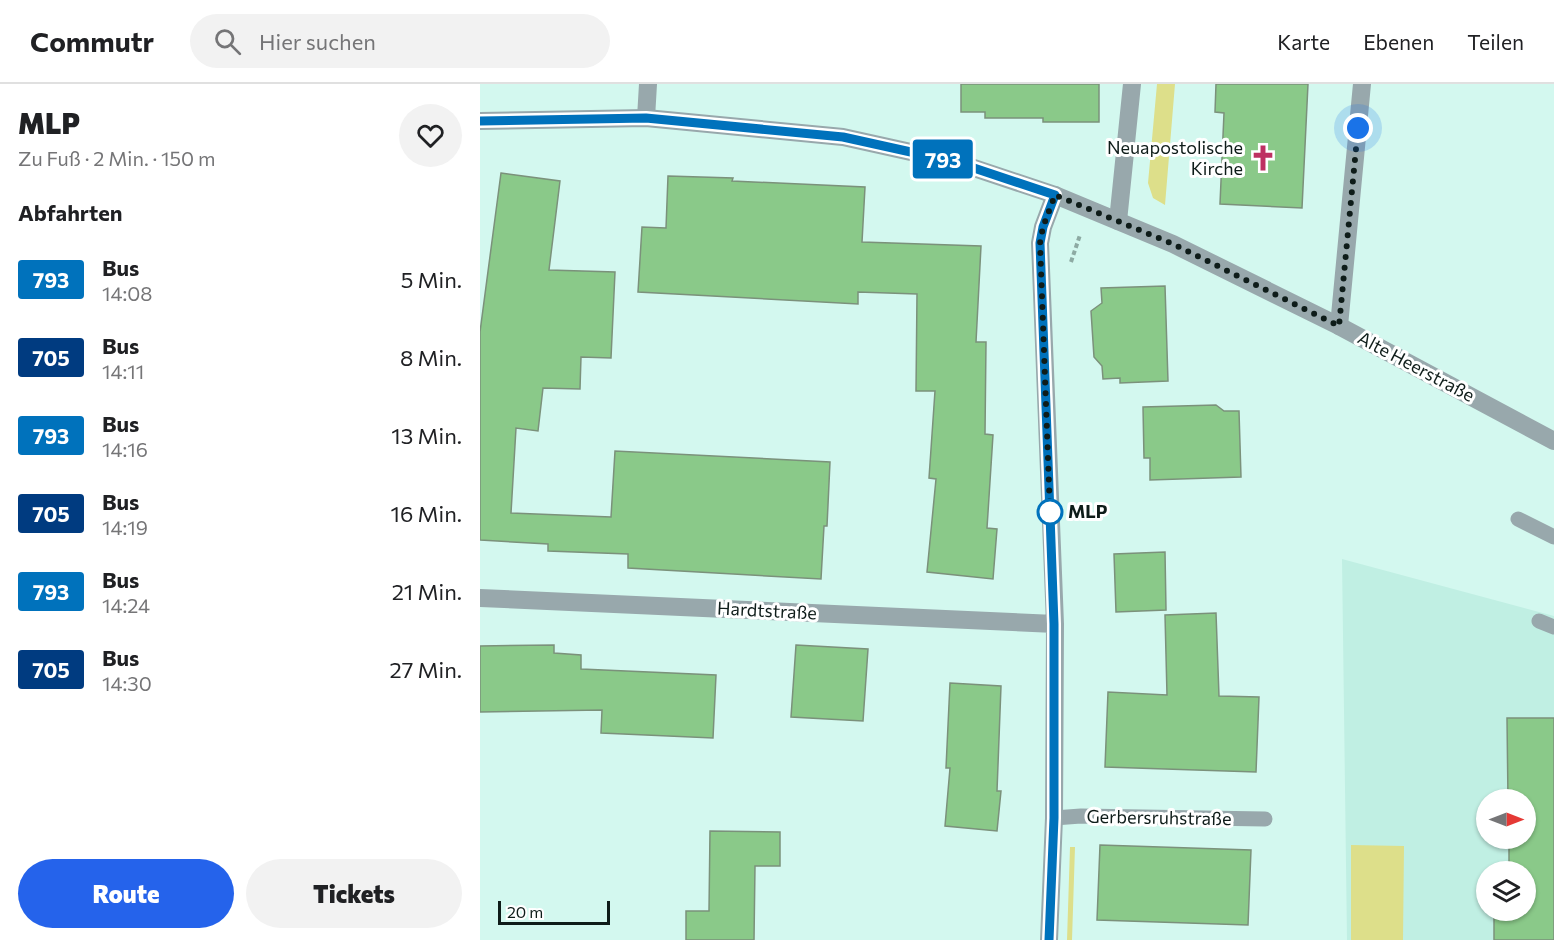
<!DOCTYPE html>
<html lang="de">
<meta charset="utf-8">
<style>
body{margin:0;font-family:Commissioner,sans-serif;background:#f2f2f2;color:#202124;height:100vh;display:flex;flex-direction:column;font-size:22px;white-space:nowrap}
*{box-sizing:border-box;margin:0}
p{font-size:20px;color:#757577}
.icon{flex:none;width:33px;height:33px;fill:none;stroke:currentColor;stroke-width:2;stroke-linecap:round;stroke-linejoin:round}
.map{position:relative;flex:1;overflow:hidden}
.panel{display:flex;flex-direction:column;background:#fff;width:480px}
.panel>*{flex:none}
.badge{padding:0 12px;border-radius:4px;font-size:21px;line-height:39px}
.needle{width:39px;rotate:90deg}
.controls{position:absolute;left:996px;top:705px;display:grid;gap:12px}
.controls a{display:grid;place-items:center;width:60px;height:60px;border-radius:50%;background:#fff;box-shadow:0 2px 4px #0004;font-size:30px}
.scale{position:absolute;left:18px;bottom:15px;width:112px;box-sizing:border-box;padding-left:6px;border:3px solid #0e1c19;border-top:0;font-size:16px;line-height:21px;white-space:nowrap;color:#0e1c19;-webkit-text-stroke:4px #fff;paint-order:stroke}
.you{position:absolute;width:30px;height:30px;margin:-15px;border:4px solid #fff;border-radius:50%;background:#1a73e8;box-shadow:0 0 0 9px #1a73e833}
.map>.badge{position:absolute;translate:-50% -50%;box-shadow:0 0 0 3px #fff}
h2{padding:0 18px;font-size:22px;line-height:54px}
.round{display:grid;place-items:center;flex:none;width:63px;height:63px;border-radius:32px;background:#f2f2f2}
.headline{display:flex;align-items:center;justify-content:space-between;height:102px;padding:0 18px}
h1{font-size:28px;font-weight:800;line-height:45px}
.action{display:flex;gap:12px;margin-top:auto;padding:12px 18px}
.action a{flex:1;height:69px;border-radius:36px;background:#2563eb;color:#fff;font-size:24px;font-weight:800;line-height:69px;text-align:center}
.action a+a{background:#f2f2f2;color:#202124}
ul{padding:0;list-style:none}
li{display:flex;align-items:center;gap:18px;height:78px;padding:0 18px}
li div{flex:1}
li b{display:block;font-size:22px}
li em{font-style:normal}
li .badge{min-width:66px;font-weight:700;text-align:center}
header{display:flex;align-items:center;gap:36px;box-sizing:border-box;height:84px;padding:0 30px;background:#fff;border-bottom:2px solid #e0e0e0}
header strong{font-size:28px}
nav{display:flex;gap:33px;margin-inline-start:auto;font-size:21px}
.search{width:420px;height:54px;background:#f2f2f2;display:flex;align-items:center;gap:15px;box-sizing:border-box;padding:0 21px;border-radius:33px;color:#757577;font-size:22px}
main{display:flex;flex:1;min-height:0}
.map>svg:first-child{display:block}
.built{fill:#c0efe3;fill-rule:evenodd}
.green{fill:#dddf8a}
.building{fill:#8ac989;stroke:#7b917b;stroke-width:1.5}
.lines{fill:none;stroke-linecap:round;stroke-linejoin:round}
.path{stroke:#8daaa3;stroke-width:4;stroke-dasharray:4.5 3;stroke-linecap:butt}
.service{stroke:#98a8ac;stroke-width:15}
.minor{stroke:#98a8ac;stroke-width:18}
.tertiary{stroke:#98a8ac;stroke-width:18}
.line-casing{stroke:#fff;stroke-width:14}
.line{stroke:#0072bc;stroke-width:9}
.walk{stroke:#0e1c19;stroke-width:6;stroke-dasharray:0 10.8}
.stop-dot{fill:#fff;stroke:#0072bc;stroke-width:3}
.labels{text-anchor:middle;stroke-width:6;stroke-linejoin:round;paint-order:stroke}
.poi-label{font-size:18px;fill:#0e1c19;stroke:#fff;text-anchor:end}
.street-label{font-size:18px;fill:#0e1c19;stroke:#fff}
.stop-label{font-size:18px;font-weight:bold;fill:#0e1c19;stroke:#fff;text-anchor:start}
</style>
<header>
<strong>Commutr</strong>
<div class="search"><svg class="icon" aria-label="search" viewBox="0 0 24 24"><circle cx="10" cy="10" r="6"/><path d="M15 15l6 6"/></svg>Hier suchen</div>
<nav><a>Karte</a><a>Ebenen</a><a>Teilen</a></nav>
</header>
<main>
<section class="panel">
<div class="headline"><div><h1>MLP</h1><p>Zu Fuß · 2 Min. · 150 m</p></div><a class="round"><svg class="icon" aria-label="heart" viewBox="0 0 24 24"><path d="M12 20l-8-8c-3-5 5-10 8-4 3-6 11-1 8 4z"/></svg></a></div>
<h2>Abfahrten</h2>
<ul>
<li><span class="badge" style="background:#0072bc;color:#fff">793</span><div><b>Bus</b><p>14:08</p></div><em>5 Min.</em></li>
<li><span class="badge" style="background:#003b80;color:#fff">705</span><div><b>Bus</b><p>14:11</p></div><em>8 Min.</em></li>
<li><span class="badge" style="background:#0072bc;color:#fff">793</span><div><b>Bus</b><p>14:16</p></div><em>13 Min.</em></li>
<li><span class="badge" style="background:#003b80;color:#fff">705</span><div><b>Bus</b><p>14:19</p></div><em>16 Min.</em></li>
<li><span class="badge" style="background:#0072bc;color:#fff">793</span><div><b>Bus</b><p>14:24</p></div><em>21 Min.</em></li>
<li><span class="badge" style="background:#003b80;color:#fff">705</span><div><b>Bus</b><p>14:30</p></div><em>27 Min.</em></li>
</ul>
<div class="action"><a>Route</a><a>Tickets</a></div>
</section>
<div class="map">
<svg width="1074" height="856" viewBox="0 0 1074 856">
<rect width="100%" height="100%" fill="#d3f8ef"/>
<!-- built -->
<path class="built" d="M 862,475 L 1074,532 L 1074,856 L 867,856 ZM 1006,716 L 1046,716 L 1046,754 L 1006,754 ZM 1006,788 L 1046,788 L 1046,826 L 1006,826 Z"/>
<!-- green -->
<path class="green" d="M 677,0 L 695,0 L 685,121 L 673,114 L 668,99 Z
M 871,761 L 924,762 L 923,856 L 871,856 Z
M 590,763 L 595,763 L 592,856 L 587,856 Z"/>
<!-- building -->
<path class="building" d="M 481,0 L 619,0 L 619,38 L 563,38 L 563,34 L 505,34 L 505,28 L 481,28 Z
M 736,0 L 828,0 L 822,124 L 740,120 L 744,29 L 735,28 Z
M 21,89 L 80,97 L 69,186 L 135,188 L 131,274 L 101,273 L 100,305 L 63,304 L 58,347 L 36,344 L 31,429 L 131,433 L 135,367 L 350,378 L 347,442 L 344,442 L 341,495 L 148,484 L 148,470 L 68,467 L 68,460 L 0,456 L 0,248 Z
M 188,92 L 253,94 L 252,97 L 385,103 L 382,158 L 501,162 L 496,258 L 506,258 L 505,350 L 513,351 L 507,444 L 517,445 L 513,495 L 447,488 L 456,395 L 449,394 L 455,307 L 436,307 L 437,210 L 378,208 L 378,220 L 158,208 L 162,143 L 186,144 Z
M 685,202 L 688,297 L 640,299 L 640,294 L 623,295 L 622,282 L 614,273 L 611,227 L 622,219 L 621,204 Z
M 736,321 L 744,327 L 759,327 L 761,393 L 670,396 L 670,374 L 664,374 L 663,323 Z
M 685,468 L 686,526 L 636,528 L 634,470 Z
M 736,529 L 739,612 L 779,613 L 776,688 L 625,683 L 628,608 L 687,611 L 685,531 Z
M 74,561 L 74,569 L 101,571 L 101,585 L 236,591 L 233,654 L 121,649 L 122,626 L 0,628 L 0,562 Z
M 316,561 L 388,565 L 383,637 L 311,633 Z
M 470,599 L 521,602 L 517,707 L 521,707 L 517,747 L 465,742 L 470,684 L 466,684 Z
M 1027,634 L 1074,634 L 1074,856 L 1014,856 L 1014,826 L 1046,826 L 1046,788 L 1024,788 L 1029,787 L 1029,754 L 1046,754 L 1046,716 L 1028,716 Z
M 230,747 L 300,748 L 300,782 L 275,782 L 274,856 L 206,856 L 206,827 L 229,827 Z
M 620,761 L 771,766 L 768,841 L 617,836 Z"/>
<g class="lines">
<!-- path -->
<path class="path" d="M 591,178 L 600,151"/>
<!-- service -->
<path class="service" d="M 1038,435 L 1074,453
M 1059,537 L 1074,543
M 574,734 L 601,732 L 785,735"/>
<!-- minor -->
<path class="minor" d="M 166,34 L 168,0
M 638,137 L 652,0
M 859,242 L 882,0
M 0,514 L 575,540
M 569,856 L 574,734 L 575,540 L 560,159 L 563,143 L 575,111"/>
<!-- tertiary -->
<path class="tertiary" d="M 0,37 L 166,34 L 363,53 L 476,78 L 575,111 L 693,160 L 859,242 L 1074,357"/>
</g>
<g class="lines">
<!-- line casing -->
<g class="line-casing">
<path id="line" d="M 0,37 L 166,34 L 363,53 L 476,78 L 575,111 L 563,143 L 560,159 L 574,540 L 574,734 L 569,856"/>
</g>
<!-- line -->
<use href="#line" class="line"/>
<!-- walk -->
<path class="walk" d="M 570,428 L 560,159 L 563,143 L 575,111 L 693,160 L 859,242 L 878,44"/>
</g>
<!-- icons -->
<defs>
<g id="church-bare" transform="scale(2.07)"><path d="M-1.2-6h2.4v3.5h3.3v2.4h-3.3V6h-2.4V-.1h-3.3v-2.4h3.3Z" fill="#be3062" stroke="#fff" stroke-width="2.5" paint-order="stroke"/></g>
</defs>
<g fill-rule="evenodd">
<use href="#church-bare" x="783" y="74"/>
</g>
<!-- markers -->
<circle class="stop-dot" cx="570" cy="428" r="12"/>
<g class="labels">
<!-- poi labels -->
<g class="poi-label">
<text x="763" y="70">Neuapostolische<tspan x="763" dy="21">Kirche</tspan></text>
</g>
<!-- street labels -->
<g class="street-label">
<text transform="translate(936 283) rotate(28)" y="6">Alte Heerstraße</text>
<text transform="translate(287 527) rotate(3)" y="6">Hardtstraße</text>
<text transform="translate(679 734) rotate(1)" y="6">Gerbersruhstraße</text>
</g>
<!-- stop labels -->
<g class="stop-label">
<text x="588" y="434">MLP</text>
</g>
</g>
</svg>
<div class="controls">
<a><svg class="needle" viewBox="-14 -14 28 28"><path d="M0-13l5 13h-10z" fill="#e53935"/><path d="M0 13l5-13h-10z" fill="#757577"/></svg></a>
<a><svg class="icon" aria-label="layers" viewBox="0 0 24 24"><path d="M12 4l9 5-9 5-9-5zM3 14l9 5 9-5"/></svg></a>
</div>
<div class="scale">20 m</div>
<div class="you" style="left:878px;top:44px"></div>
<b class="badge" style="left:463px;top:75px;background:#0072bc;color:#fff">793</b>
</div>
</main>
